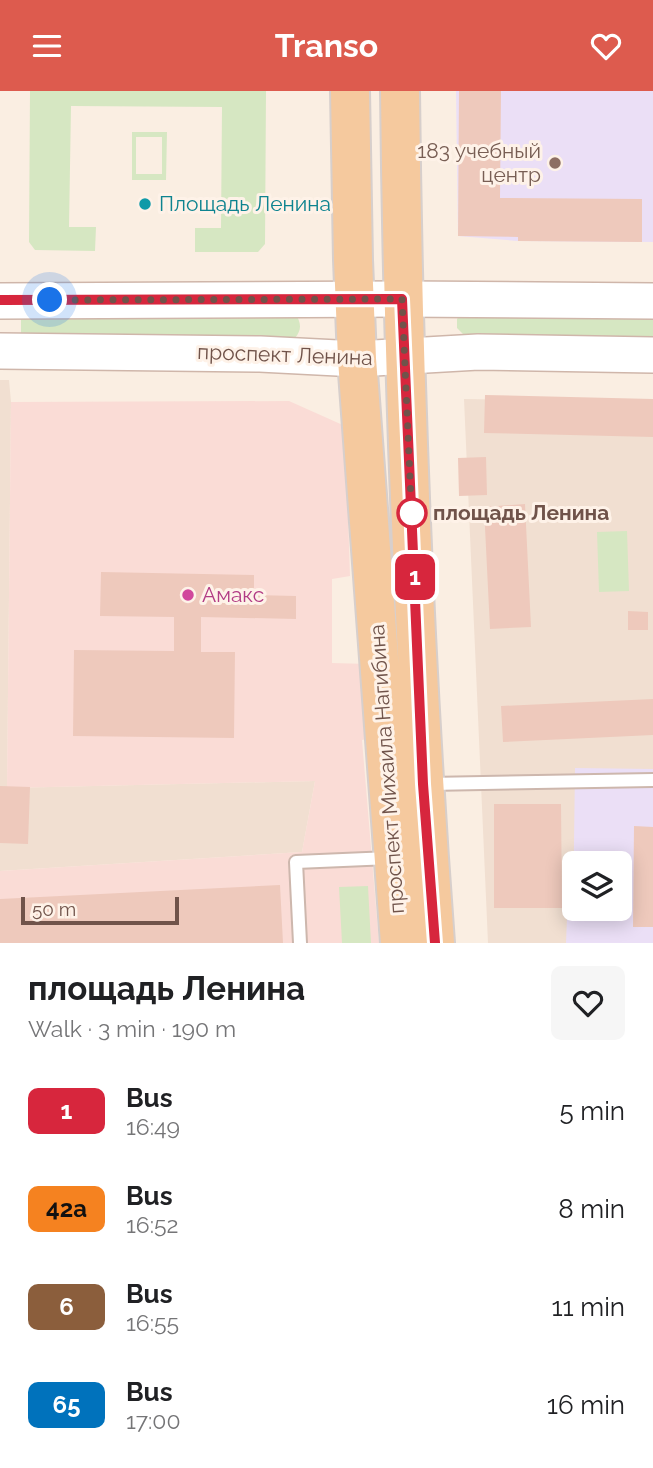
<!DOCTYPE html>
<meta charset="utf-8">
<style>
body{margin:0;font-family:Raleway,sans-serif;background:#f6f6f6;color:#202124;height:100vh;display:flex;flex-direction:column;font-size:26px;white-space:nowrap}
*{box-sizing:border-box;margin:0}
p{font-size:23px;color:#757577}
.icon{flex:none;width:38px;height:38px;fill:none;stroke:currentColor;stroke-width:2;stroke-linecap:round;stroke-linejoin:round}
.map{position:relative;height:852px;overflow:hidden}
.drawer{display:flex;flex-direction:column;background:#fff;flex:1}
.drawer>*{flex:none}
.badge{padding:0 14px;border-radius:10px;font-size:24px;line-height:46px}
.controls{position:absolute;left:562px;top:760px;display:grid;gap:14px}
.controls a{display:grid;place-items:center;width:70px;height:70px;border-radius:10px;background:#fff;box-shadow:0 4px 18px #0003;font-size:35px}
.scale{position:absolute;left:21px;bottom:18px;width:158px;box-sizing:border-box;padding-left:7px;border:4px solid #70534a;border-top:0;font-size:19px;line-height:24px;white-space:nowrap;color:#70534a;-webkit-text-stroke:5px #fef2e8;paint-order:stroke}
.you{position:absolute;width:35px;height:35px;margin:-18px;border:5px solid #fff;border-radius:50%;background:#1a73e8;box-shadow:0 0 0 10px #1a73e833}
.map>.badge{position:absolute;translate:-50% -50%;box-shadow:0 0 0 4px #fff}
.round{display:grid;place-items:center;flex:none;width:74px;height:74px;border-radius:10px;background:#f6f6f6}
.summary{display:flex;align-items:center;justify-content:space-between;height:119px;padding:0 28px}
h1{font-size:33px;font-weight:700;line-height:52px}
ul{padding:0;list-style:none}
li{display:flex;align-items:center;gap:21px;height:98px;padding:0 28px}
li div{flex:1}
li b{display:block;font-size:26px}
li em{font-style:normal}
li .badge{min-width:77px;font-weight:700;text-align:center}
header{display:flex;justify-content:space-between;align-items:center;height:91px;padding:0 28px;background:#dd5b4e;color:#fff;font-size:32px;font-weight:700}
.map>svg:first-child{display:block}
.residential{fill:#f1dfd1;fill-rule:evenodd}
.commercial{fill:#fadcd6}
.education{fill:#ebdff6;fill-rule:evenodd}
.green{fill:#d6e7c2;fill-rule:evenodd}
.building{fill:#eec9bc}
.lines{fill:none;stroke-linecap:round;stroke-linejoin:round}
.service-casing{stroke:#cdb7ad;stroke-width:16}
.secondary-casing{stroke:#cfb6aa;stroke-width:38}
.primary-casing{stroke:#d7cfcc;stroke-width:42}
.service{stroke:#fff;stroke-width:12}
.secondary{stroke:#fff;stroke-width:35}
.primary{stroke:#f5c99e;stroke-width:38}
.line-casing{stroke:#fff;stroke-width:16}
.line{stroke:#d7263d;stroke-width:10}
.walk{stroke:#70534a;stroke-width:7;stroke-dasharray:0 12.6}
.education-dot{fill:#8d6e63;stroke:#fef2e8;stroke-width:2.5}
.culture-dot{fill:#0f9aa8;stroke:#fef2e8;stroke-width:2.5}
.stop-dot{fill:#fff;stroke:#d7263d;stroke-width:3.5}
.hotel-dot{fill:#d1479c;stroke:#fef2e8;stroke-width:2.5}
.labels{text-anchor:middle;stroke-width:6;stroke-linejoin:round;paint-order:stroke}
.education-label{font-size:21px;fill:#785e54;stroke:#fef2e8;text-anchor:end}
.culture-label{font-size:21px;fill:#0d838f;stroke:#fef2e8;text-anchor:start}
.street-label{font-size:21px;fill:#70534a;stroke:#fef2e8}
.stop-label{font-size:21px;font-weight:bold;fill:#70534a;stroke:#fef2e8;text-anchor:start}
.hotel-label{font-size:21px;fill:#b23c85;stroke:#fef2e8;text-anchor:start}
</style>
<header><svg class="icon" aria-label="menu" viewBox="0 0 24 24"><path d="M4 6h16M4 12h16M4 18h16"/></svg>Transo<svg class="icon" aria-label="heart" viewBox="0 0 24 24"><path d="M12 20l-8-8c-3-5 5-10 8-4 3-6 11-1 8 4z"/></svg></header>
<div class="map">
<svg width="653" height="852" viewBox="0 0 653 852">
<rect width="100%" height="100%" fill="#faeee2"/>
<!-- residential -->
<path class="residential" d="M 0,289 L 9,289 L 11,311 L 7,697 L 315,690 L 302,761 L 0,780 Z
M 464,308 L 653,311 L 653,852 L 488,852 ZM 574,772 L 620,772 L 620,817 L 574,817 Z"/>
<!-- commercial -->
<path class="commercial" d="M 289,310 L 345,335 L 350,485 L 332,488 L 332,572 L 369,573 L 373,647 L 362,649 L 379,852 L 0,852 L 0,780 L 302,761 L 315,690 L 7,697 L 11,311 Z"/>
<!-- education -->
<path class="education" d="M 456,0 L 653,0 L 653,151 L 518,150 L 458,145 Z
M 575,677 L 653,678 L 653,852 L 566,852 L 567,827 L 573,826 ZM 574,772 L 620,772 L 620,817 L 574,817 Z"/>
<!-- green -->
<path class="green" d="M 30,0 L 266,0 L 265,153 L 258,161 L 195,161 L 195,137 L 221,137 L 222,16 L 71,15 L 69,136 L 96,136 L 95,160 L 35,159 L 29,151 Z
M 132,41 L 167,41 L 166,89 L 132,89 ZM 136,46 L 162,46 L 162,83 L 136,83 Z
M 21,219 L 296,223 C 301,233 302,238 295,247 L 21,242 Z
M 461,223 L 653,226 L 653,248 L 464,244 L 457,237 L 457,228 Z
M 627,440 L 629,500 L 599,501 L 597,441 Z
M 368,795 L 371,852 L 342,852 L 339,796 Z"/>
<!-- building -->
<path class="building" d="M 459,0 L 501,0 L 500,107 L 642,108 L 642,151 L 518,150 L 518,146 L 458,145 Z
M 485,304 L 653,308 L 653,346 L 484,342 Z
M 486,366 L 487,404 L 459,405 L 458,367 Z
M 525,413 L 531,536 L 490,538 L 484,416 Z
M 101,481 L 254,484 L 254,504 L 296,505 L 296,528 L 201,526 L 201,561 L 235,561 L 234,647 L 73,645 L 74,559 L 174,560 L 174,526 L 100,525 Z
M 628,520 L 648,521 L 648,539 L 628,539 Z
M 653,608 L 653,644 L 503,651 L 501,615 Z
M 0,695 L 30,696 L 28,753 L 0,752 Z
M 494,713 L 561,713 L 562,817 L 494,817 Z
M 634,735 L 653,736 L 653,836 L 633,836 Z
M 280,794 L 283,852 L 0,852 L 0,808 Z"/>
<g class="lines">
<!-- service casing -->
<g class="service-casing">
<path id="service" d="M 429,693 L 653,689
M 300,852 L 296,771 L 390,767"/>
</g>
<!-- secondary casing -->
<g class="secondary-casing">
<path id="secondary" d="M 0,210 L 402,208 L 653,210
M 0,260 L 260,263 L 357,268 L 478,261 L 653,264"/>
</g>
<!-- primary casing -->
<g class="primary-casing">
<path id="primary" d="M 350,0 L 353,169 L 357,268 L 400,852
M 400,0 C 403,284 414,569 435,852"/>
</g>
<!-- service -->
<use href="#service" class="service"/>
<!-- secondary -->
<use href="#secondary" class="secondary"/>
<!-- primary -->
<use href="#primary" class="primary"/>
</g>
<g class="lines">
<!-- line casing -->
<g class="line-casing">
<path id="line" d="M 0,209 L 402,208 L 423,693 L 435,852"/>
</g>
<!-- line -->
<use href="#line" class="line"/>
<!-- walk -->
<path class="walk" d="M 50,209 L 402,208 L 412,431 L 412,422"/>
</g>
<!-- markers -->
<circle class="education-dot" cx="555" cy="72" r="7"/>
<circle class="culture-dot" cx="145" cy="113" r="7"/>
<circle class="stop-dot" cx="412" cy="422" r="14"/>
<circle class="hotel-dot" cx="188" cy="504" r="7"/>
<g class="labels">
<!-- education labels -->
<g class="education-label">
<text x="541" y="67">183 учебный<tspan x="541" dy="24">центр</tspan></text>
</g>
<!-- culture labels -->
<g class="culture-label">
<text x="159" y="120">Площадь Ленина</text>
</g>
<!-- street labels -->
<g class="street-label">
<text transform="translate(285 264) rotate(2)" y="7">проспект Ленина</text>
<text transform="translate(387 678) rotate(-94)" y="7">проспект Михаила Нагибина</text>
</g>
<!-- stop labels -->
<g class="stop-label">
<text x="433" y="429">площадь Ленина</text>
</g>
<!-- hotel labels -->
<g class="hotel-label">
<text x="202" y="511">Амакс</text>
</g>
</g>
</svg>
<div class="controls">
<a><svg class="icon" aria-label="layers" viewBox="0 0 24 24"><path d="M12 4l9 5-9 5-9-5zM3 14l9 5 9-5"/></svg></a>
</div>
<div class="scale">50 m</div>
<div class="you" style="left:50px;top:209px"></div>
<b class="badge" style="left:415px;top:486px;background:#d7263d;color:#fff">1</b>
</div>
<section class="drawer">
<div class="summary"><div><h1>площадь Ленина</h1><p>Walk · 3 min · 190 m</p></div><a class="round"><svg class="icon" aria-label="heart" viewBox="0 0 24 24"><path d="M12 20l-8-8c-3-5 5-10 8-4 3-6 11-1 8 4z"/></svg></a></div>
<ul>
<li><span class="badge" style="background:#d7263d;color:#fff">1</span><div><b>Bus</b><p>16:49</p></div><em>5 min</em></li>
<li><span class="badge" style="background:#f58220;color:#111">42a</span><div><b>Bus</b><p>16:52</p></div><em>8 min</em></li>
<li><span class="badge" style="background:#8b5e3c;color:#fff">6</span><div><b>Bus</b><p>16:55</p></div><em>11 min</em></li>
<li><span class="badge" style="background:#0072bc;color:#fff">65</span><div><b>Bus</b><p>17:00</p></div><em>16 min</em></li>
</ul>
</section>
